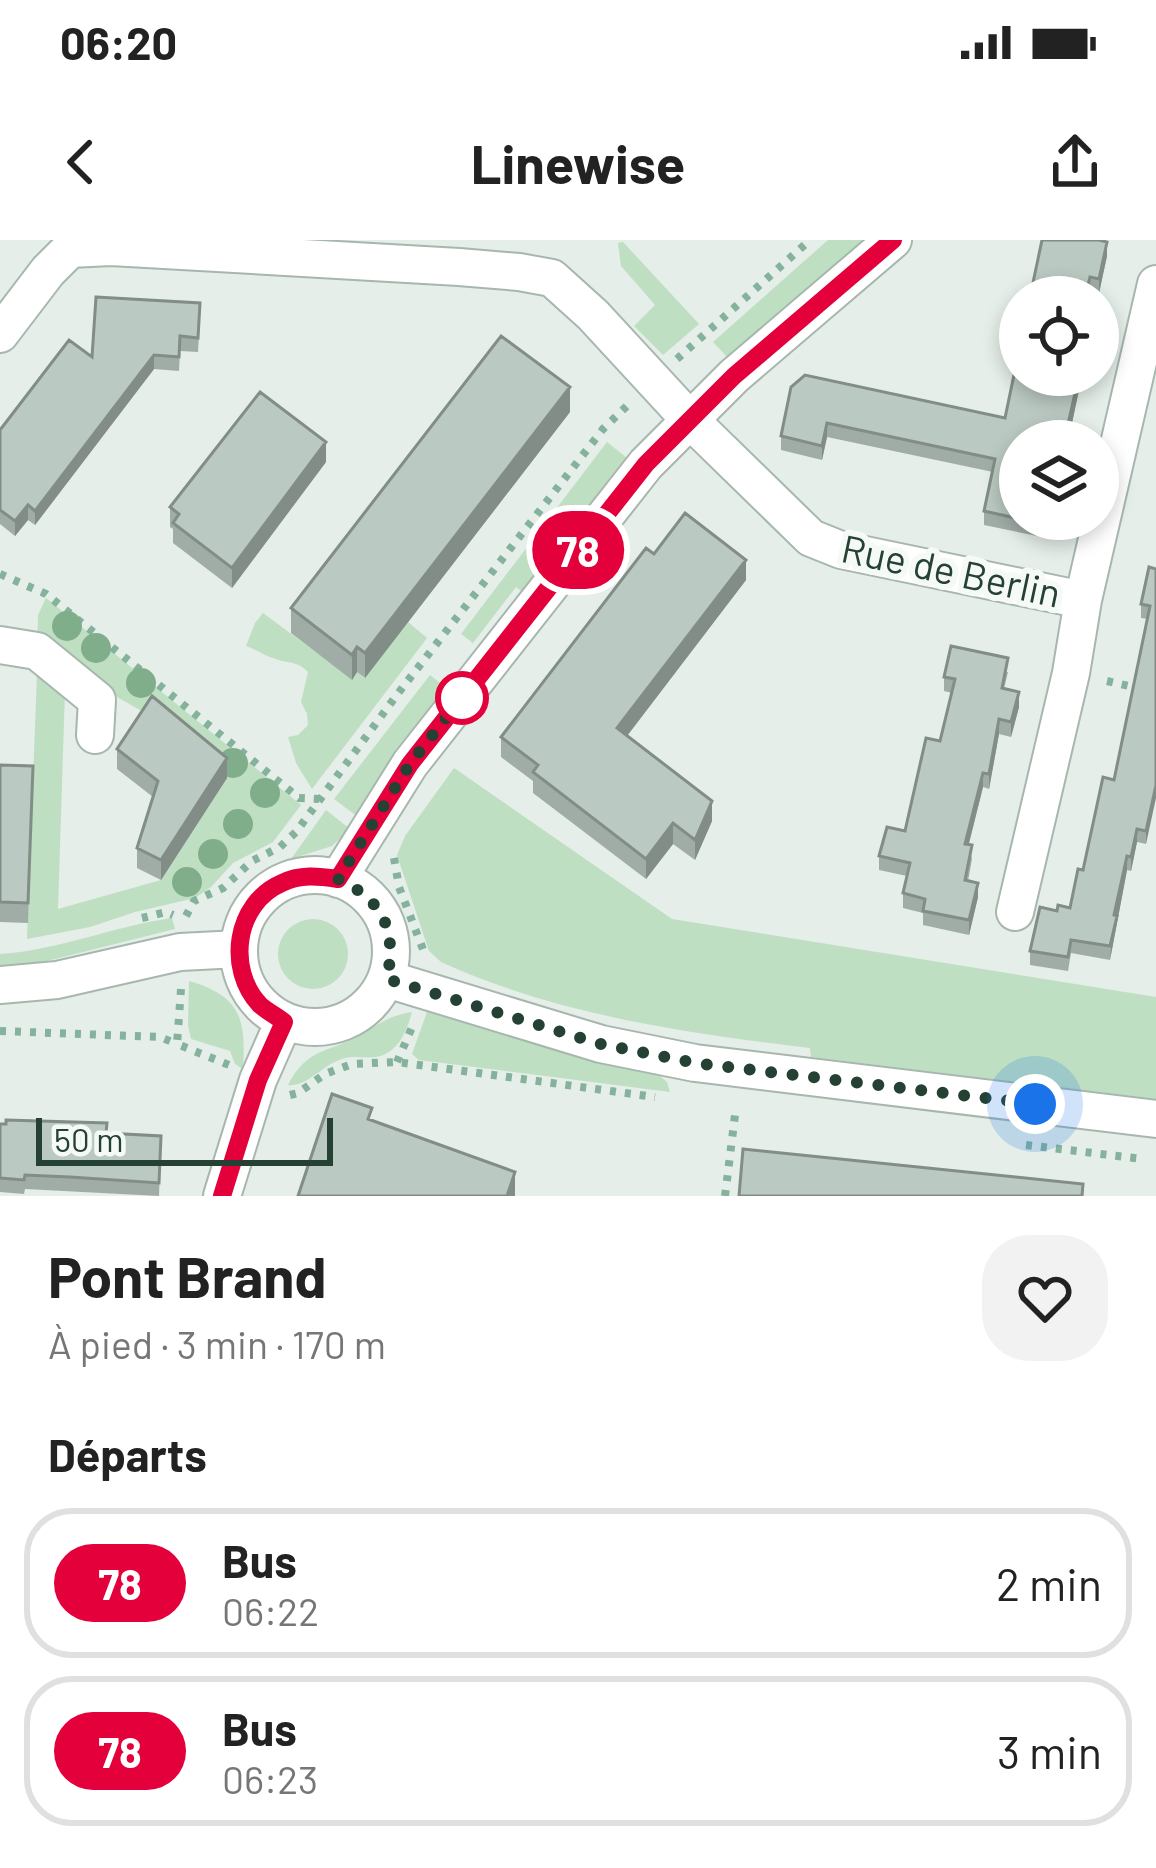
<!DOCTYPE html>
<html lang="fr">
<meta charset="utf-8">
<style>
body{margin:0;font-family:Barlow,sans-serif;background:#f2f2f2;color:#222;height:100vh;display:flex;flex-direction:column;font-size:45px;white-space:nowrap}
*{box-sizing:border-box;margin:0}
p{font-size:39px;color:#767676}
.icon{flex:none;width:66px;height:66px;fill:none;stroke:currentColor;stroke-width:2;stroke-linecap:round;stroke-linejoin:round}
.map{position:relative;height:956px;overflow:hidden}
.sheet{display:flex;flex-direction:column;background:#fff;flex:1}
.sheet>*{flex:none}
.badge{padding:0 24px;border-radius:39px;font-size:42px;line-height:78px}
.fabs{position:absolute;left:999px;top:36px;display:grid;gap:24px}
.fabs a{display:grid;place-items:center;width:120px;height:120px;border-radius:50%;background:#fff;box-shadow:0 6px 18px #0003;font-size:60px}
.scale{position:absolute;left:36px;bottom:30px;width:297px;box-sizing:border-box;padding-left:12px;border:6px solid #244134;border-top:0;font-size:33px;line-height:42px;white-space:nowrap;color:#244134;-webkit-text-stroke:9px #f6faf7;paint-order:stroke}
.you{position:absolute;width:60px;height:60px;margin:-30px;border:9px solid #fff;border-radius:50%;background:#1a73e8;box-shadow:0 0 0 18px #1a73e833}
.map>.badge{position:absolute;translate:-50% -50%;box-shadow:0 0 0 6px #fff}
h2{padding:0 48px;font-size:45px;line-height:108px}
.round{display:grid;place-items:center;flex:none;width:126px;height:126px;border-radius:48px;background:#f2f2f2}
.headline{display:flex;align-items:center;justify-content:space-between;height:204px;padding:0 48px}
h1{font-size:57px;font-weight:700;line-height:90px}
ul{padding:0;list-style:none}
li{display:flex;align-items:center;gap:36px;height:150px;margin:0 24px 18px;padding:0 24px;border:6px solid #e0e0e0;border-radius:48px}
li div{flex:1}
li b{display:block;font-size:45px}
li em{font-style:normal}
li .badge{min-width:132px;font-weight:700;text-align:center}
.status{display:flex;justify-content:space-between;align-items:center;height:84px;padding:0 60px;background:#fff;direction:ltr}
.status svg{height:33px;fill:currentColor}
header{display:flex;justify-content:space-between;align-items:center;height:156px;padding:0 48px;background:#fff;font-size:54px;font-weight:700}
.map>svg:first-child{display:block}
.grass{fill:#bedfc1}
.lines{fill:none;stroke-linecap:round;stroke-linejoin:round}
.minor-casing{stroke:#a7b7ae;stroke-width:40}
.tertiary-casing{stroke:#a7b7ae;stroke-width:40}
.path{stroke:#85b29c;stroke-width:8;stroke-dasharray:6 9;stroke-linecap:butt}
.minor{stroke:#fff;stroke-width:36}
.tertiary{stroke:#fff;stroke-width:36}
.tree{fill:#80ad8a}
.wall{fill:#a0ada6}
.shaded-wall{fill:#828d87}
.building{fill:#bac9c1;stroke:#828d87;stroke-width:3}
.line-casing{stroke:#fff;stroke-width:27}
.line{stroke:#e4003a;stroke-width:18}
.walk{stroke:#244134;stroke-width:12;stroke-dasharray:0 21.6}
.stop-dot{fill:#fff;stroke:#e4003a;stroke-width:6}
.labels{text-anchor:middle;stroke-width:12;stroke-linejoin:round;paint-order:stroke}
.street-label{font-size:39px;fill:#244134;stroke:#f6faf7}
</style>
<div class="status"><b>06:20</b><svg viewBox="0 0 49 12"><path d="M0 12V9h3v3zM5 12V6h3v6zM10 12V3h3v9zM15 12V0h3v12zM26 1h20v11H26zM47 4h2v5h-2z"/></svg></div>
<header><svg class="icon" aria-label="back" viewBox="0 0 24 24"><path d="M15 5l-7 7 7 7"/></svg>Linewise<svg class="icon" aria-label="share" viewBox="0 0 24 24"><path d="M12 15V3M7 8l5-5 5 5M5 13v7h14v-7"/></svg></header>
<div class="map">
<svg width="1156" height="956" viewBox="0 0 1156 956">
<rect width="100%" height="100%" fill="#e5eee8"/>
<!-- grass -->
<path class="grass" d="M 828,0 L 864,0 L 730,120 L 713,102 Z
M 623,2 L 699,84 L 663,115 L 634,86 L 655,65 L 621,26 L 618,3 Z
M 607,202 L 627,218 L 523,352 L 516,347 L 473,403 L 461,394 Z
M 46,358 L 301,565 L 273,602 L 233,623 L 211,647 L 195,658 L 135,672 L 90,687 L 27,699 L 37,434 L 65,450 L 58,669 L 161,640 L 152,477 L 37,411 L 38,375 Z
M 263,373 L 352,439 L 357,432 L 364,438 L 408,382 L 427,398 L 312,549 L 296,523 L 288,497 L 298,495 L 308,485 L 307,474 L 301,462 L 308,432 C 297,420 287,424 273,418 C 263,415 256,409 246,406 L 255,383 Z
M 430,435 L 441,444 L 438,450 L 445,456 L 358,577 L 334,559 Z
M 454,528 L 672,679 L 1156,757 L 1156,859 L 811,817 L 810,808 C 685,793 558,775 441,722 L 429,711 L 397,615 L 405,596 Z
M 326,570 L 350,589 L 332,606 L 291,619 Z
M 172,678 L 175,689 L 47,721 L 0,728 L 0,714 C 60,710 114,686 172,678 Z
M278 714a35 35 0 1 1 70 0a35 35 0 1 1-70 0Z
M 189,741 C 241,756 246,779 243,829 L 235,824 L 230,811 L 191,799 L 188,785 Z
M 412,772 C 408,786 402,805 387,813 C 373,822 355,813 339,820 C 321,827 306,847 288,845 C 307,808 327,813 359,796 C 377,785 390,775 412,772 Z
M 427,772 L 660,836 L 667,842 L 670,852 L 419,820 L 412,814 Z"/>
<g class="lines">
<!-- minor casing -->
<g class="minor-casing">
<path id="minor" d="M 0,94 L 48,31 L 70,9 L 111,7 L 459,27 L 519,32 L 552,38 L 593,75 L 689,179 L 811,298 L 841,310 L 1083,360
M 0,405 L 37,411 L 97,460 L 95,495
M 1015,672 L 1071,433 L 1083,360 L 1156,44
M 0,745 L 57,740 L 180,712 L 239,709"/>
</g>
<!-- tertiary casing -->
<g class="tertiary-casing">
<path id="tertiary" d="M239 711a76 76 0 1 1 152 0a76 76 0 1 1-152 0Z
M 338,639 L 410,524 L 646,224 L 734,136 L 893,0
M 387,739 L 601,804 L 695,823 L 1156,879
M 222,956 L 258,840 L 284,781"/>
</g>
<!-- path -->
<path class="path" d="M 677,119 L 810,0
M 0,334 L 46,354 L 299,558 L 319,559
M 1107,441 L 1156,452
M 394,618 L 399,647 L 424,712
M 186,676 L 194,661 L 223,648 L 252,621 L 280,607 L 296,592 L 396,456 L 603,189 L 631,162
M 142,678 L 166,672 L 173,675
M 181,749 L 177,804 L 229,825
M 0,791 L 160,797 L 177,804
M 397,822 L 413,785
M 290,855 L 298,853 L 325,834 L 352,824 L 397,822 L 655,857
M 1026,905 L 1143,919
M 725,956 L 736,867"/>
<!-- minor -->
<use href="#minor" class="minor"/>
<!-- tertiary -->
<use href="#tertiary" class="tertiary"/>
</g>
<!-- trees -->
<g class="tree">
<circle cx="67" cy="386" r="15"/>
<circle cx="96" cy="408" r="15"/>
<circle cx="141" cy="443" r="15"/>
<circle cx="233" cy="523" r="15"/>
<circle cx="265" cy="553" r="15"/>
<circle cx="238" cy="584" r="15"/>
<circle cx="213" cy="614" r="15"/>
<circle cx="187" cy="642" r="15"/>
</g>
<!-- wall -->
<path class="wall" d="M 1107,16 L 1099,53 L 1090,51 L 1030,57 Z
M 200,77 L 198,112 L 180,111 L 179,131 L 154,129 L 35,285 L 28,280 L 15,296 L 0,284 L 0,190 L 92,117 Z
M 791,147 L 1005,178 L 1079,150 L 1068,201 L 1020,201 L 1020,279 L 1040,279 L 1037,296 L 984,285 L 984,271 L 993,232 L 827,197 L 822,220 L 781,210 L 781,196 Z
M 570,172 L 365,438 L 357,432 L 352,440 L 291,393 L 291,368 Z
M 326,222 L 232,348 L 173,303 L 173,289 L 170,287 L 170,267 Z
M 654,314 L 746,340 L 627,496 L 712,581 L 695,620 L 673,604 L 646,639 L 533,553 L 533,541 L 501,517 L 501,497 Z
M 1156,329 L 1146,604 L 1137,602 L 1131,631 L 1127,630 L 1110,720 L 1071,713 L 1068,731 L 1030,725 L 1030,711 L 1057,671 L 1070,668 L 1114,540 L 1148,379 L 1141,378 L 1141,364 Z
M 1008,432 L 1004,449 L 1019,467 L 1011,497 L 999,494 L 989,549 L 983,547 L 969,604 L 972,619 L 968,641 L 978,657 L 969,695 L 923,685 L 923,673 L 903,668 L 903,653 L 907,636 L 879,630 L 879,616 L 905,591 L 940,501 L 952,453 L 944,451 L 944,437 Z
M 117,509 L 227,538 L 161,640 L 137,628 L 137,608 L 153,557 L 117,529 Z
M 0,525 L 33,526 L 28,683 L 0,682 Z
M 0,884 L 161,896 L 159,956 L 25,949 L 24,954 L 0,952 Z"/>
<!-- shaded-wall -->
<path class="shaded-wall" d="M 1107,2 L 1107,16 L 1099,53 L 1099,39 Z
M 154,115 L 154,129 L 35,285 L 35,271 Z
M 1079,136 L 1079,150 L 1071,188 L 1068,201 L 1064,201 Z
M 570,147 L 570,172 L 365,438 L 365,413 Z
M 827,183 L 827,197 L 822,220 L 822,206 Z
M 326,202 L 326,222 L 232,348 L 232,328 Z
M 28,265 L 28,280 L 15,296 L 15,281 Z
M 746,320 L 746,340 L 617,509 L 617,488 Z
M 357,407 L 357,432 L 352,440 L 352,415 Z
M 1019,452 L 1019,467 L 1011,497 L 1011,482 Z
M 999,479 L 999,494 L 989,549 L 989,534 Z
M 227,518 L 227,538 L 161,640 L 161,620 Z
M 983,533 L 983,547 L 965,618 L 965,604 Z
M 1156,545 L 1156,558 L 1146,604 L 1146,591 Z
M 712,561 L 712,581 L 695,620 L 695,600 Z
M 673,583 L 673,604 L 646,639 L 646,619 Z
M 1137,589 L 1137,602 L 1131,631 L 1131,617 Z
M 1127,616 L 1127,630 L 1110,720 L 1114,675 Z
M 978,643 L 978,657 L 969,695 L 969,680 Z
M 515,932 L 515,956 L 507,956 Z"/>
<!-- building -->
<path class="building" d="M 1042,0 L 1099,0 L 1107,2 L 1099,39 L 1090,37 L 1085,57 L 1030,57 Z
M 96,57 L 200,63 L 198,98 L 180,96 L 179,117 L 154,115 L 35,271 L 28,265 L 15,281 L 0,270 L 0,190 L 69,100 L 92,117 Z
M 501,96 L 570,147 L 365,413 L 357,407 L 352,415 L 291,368 Z
M 1020,106 L 1020,135 L 1079,136 L 1064,201 L 1020,201 L 1020,279 L 984,271 L 995,219 L 827,183 L 822,206 L 781,196 L 791,147 L 805,135 L 1005,178 Z
M 260,152 L 326,202 L 232,328 L 173,283 L 179,274 L 170,267 Z
M 685,273 L 746,320 L 617,488 L 712,561 L 695,600 L 673,583 L 646,619 L 533,532 L 538,525 L 501,497 L 646,308 L 654,314 Z
M 1149,327 L 1156,329 L 1156,545 L 1146,591 L 1137,589 L 1131,617 L 1127,616 L 1114,675 L 1117,676 L 1110,706 L 1071,700 L 1068,717 L 1030,711 L 1040,667 L 1057,671 L 1058,665 L 1070,668 L 1078,629 L 1083,630 L 1103,537 L 1114,540 L 1150,366 L 1141,364 Z
M 951,406 L 1008,418 L 1002,448 L 1019,452 L 1011,482 L 999,479 L 989,534 L 983,533 L 965,604 L 972,605 L 965,640 L 978,643 L 969,680 L 923,671 L 925,659 L 903,653 L 910,623 L 879,616 L 887,587 L 905,591 L 926,498 L 940,501 L 955,439 L 944,437 Z
M 152,456 L 227,518 L 161,620 L 137,608 L 158,541 L 117,509 Z
M 0,525 L 33,526 L 28,663 L 0,662 Z
M 332,854 L 372,868 L 368,879 L 515,932 L 507,956 L 298,956 Z
M 6,880 L 107,883 L 106,893 L 161,896 L 159,943 L 70,937 L 25,935 L 24,940 L 0,938 L 0,884 L 6,884 Z
M 743,909 L 1083,944 L 1082,956 L 739,956 Z"/>
<g class="lines">
<!-- line casing -->
<g class="line-casing">
<path id="line" d="M 222,956 L 258,840 L 284,782 C 276,776 267,771 260,765 C 226,729 235,663 282,643 C 300,634 318,636 338,639 L 410,524 L 646,224 L 734,136 L 893,0"/>
</g>
<!-- line -->
<use href="#line" class="line"/>
<!-- walk -->
<path class="walk" d="M 462,458 L 467,451 L 410,524 L 338,639 C 384,661 397,690 387,739 L 601,804 L 695,823 L 1035,864"/>
</g>
<!-- markers -->
<circle class="stop-dot" cx="462" cy="458" r="24"/>
<g class="labels">
<!-- street labels -->
<g class="street-label">
<text transform="translate(951 331) rotate(12)" y="14">Rue de Berlin</text>
</g>
</g>
</svg>
<div class="fabs">
<a><svg class="icon" aria-label="locate" viewBox="0 0 24 24"><circle cx="12" cy="12" r="6"/><path d="M12 2v4M12 18v4M2 12h4M18 12h4"/></svg></a>
<a><svg class="icon" aria-label="layers" viewBox="0 0 24 24"><path d="M12 4l9 5-9 5-9-5zM3 14l9 5 9-5"/></svg></a>
</div>
<div class="scale">50 m</div>
<div class="you" style="left:1035px;top:864px"></div>
<b class="badge" style="left:578px;top:310px;background:#e4003a;color:#fff">78</b>
</div>
<section class="sheet">
<div class="headline"><div><h1>Pont Brand</h1><p>À pied · 3 min · 170 m</p></div><a class="round"><svg class="icon" aria-label="heart" viewBox="0 0 24 24"><path d="M12 20l-8-8c-3-5 5-10 8-4 3-6 11-1 8 4z"/></svg></a></div>
<h2>Départs</h2>
<ul>
<li><span class="badge" style="background:#e4003a;color:#fff">78</span><div><b>Bus</b><p>06:22</p></div><em>2 min</em></li>
<li><span class="badge" style="background:#e4003a;color:#fff">78</span><div><b>Bus</b><p>06:23</p></div><em>3 min</em></li>
</ul>
</section>
